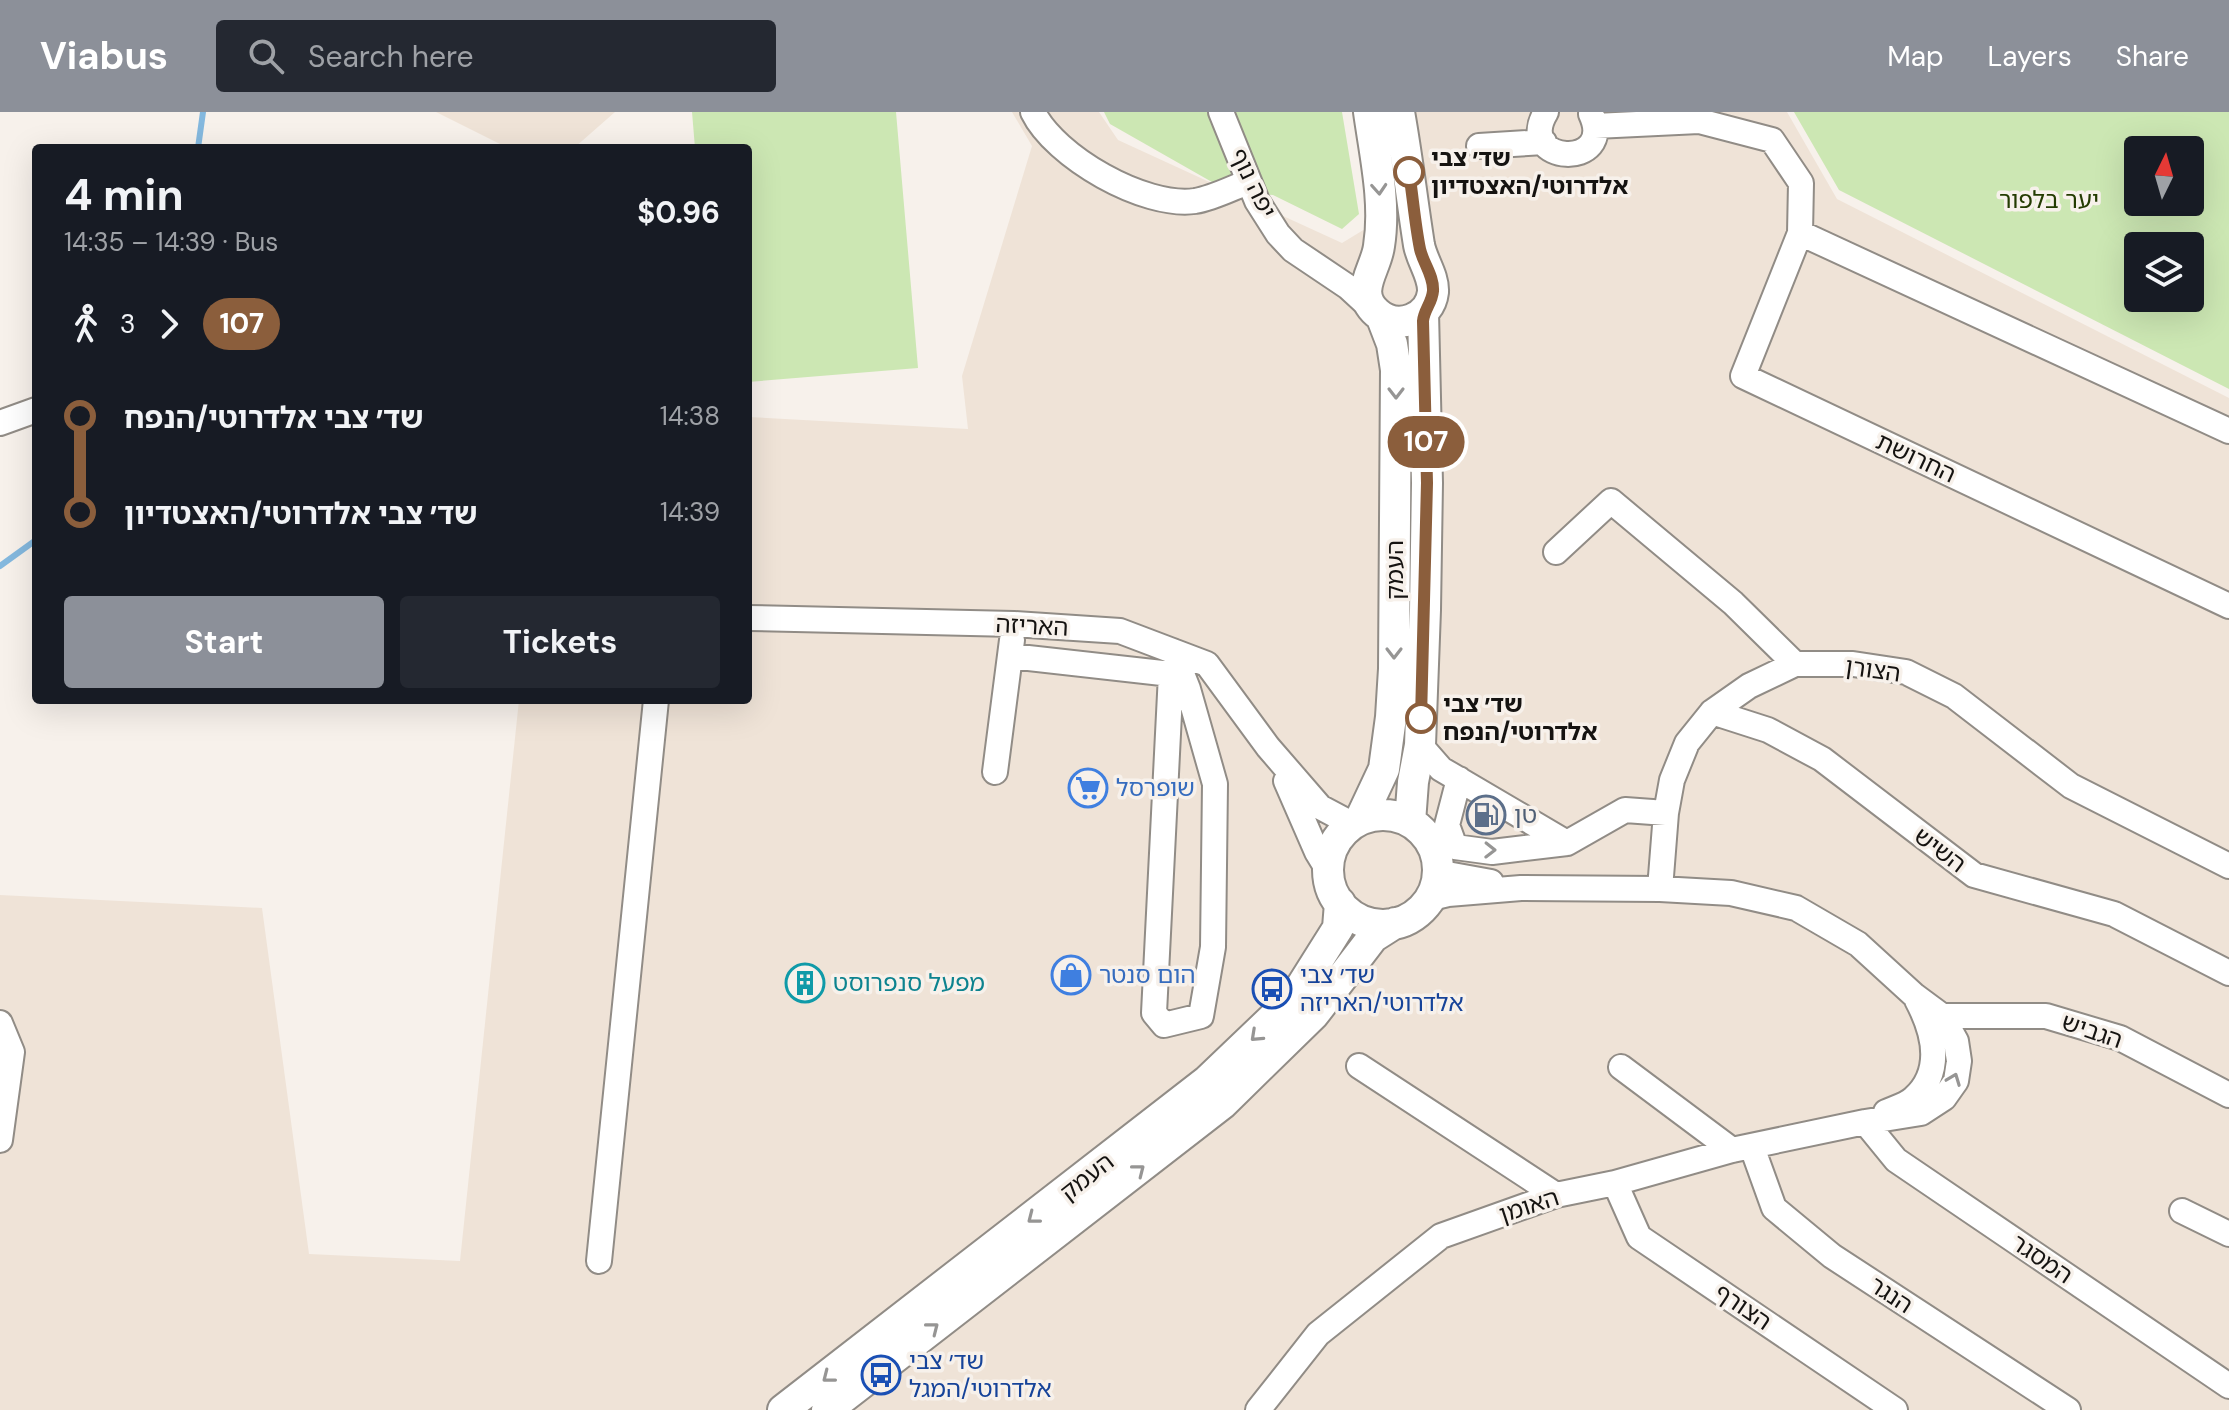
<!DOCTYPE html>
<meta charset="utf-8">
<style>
body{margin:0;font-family:"DM Sans","Noto Sans Hebrew",sans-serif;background:#242831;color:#f1f3f6;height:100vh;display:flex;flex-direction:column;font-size:30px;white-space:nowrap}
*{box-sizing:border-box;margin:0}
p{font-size:26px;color:#9ea1a6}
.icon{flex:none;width:44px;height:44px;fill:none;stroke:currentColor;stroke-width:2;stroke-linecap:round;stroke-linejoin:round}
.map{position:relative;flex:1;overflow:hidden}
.side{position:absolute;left:32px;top:32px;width:720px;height:560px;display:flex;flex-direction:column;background:#171b24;border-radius:8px;box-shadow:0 8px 32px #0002}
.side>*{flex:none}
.badge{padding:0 16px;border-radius:26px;font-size:28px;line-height:52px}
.needle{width:52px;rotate:5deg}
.buttons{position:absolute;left:2124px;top:24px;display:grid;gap:16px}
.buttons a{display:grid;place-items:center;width:80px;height:80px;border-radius:8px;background:#171b24;box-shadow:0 8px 32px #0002;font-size:40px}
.map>.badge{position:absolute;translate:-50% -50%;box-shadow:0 0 0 4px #fff}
.legs{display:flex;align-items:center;gap:12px;height:88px;padding:0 32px;font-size:26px}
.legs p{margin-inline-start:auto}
.overview{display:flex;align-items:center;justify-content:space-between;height:136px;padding:0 32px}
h1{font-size:44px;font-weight:700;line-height:60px}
.button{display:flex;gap:16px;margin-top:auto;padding:16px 32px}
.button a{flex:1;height:92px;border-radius:8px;background:#8c9099;color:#fff;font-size:32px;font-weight:700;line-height:92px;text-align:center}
.button a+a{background:#242831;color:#f1f3f6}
ul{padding:0 32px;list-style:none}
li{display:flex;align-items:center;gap:28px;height:96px;font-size:30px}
li i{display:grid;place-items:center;width:12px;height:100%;margin:0 10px;background:currentColor}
li i::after{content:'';width:20px;height:20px;margin:-10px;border:6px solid;border-radius:50%;background:#171b24}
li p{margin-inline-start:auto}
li:first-child i{background:linear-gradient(#0000 50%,currentColor 0)}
li:last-child i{background:linear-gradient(currentColor 50%,#0000 0)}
header{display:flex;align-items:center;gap:48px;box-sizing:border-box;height:112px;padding:0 40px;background:#8c9099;color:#fff}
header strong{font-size:38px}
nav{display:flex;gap:44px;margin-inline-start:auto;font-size:28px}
.search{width:560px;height:72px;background:#242831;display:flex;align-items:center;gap:20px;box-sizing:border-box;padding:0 28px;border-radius:8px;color:#9ea1a6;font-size:30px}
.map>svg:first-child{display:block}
.built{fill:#efe3d7}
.green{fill:#cce7b3;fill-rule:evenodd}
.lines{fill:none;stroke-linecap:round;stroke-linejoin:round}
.stream{stroke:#84b8de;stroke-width:6}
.minor-casing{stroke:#918c86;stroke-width:28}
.major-casing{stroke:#918c86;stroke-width:34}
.minor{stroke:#fff;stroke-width:24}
.major{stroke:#fff;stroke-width:30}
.oneway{stroke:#969594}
.line-1-casing{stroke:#fff;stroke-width:18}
.line-1{stroke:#8b5e3c;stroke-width:12}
.stop-1-dot{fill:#fff;stroke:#8b5e3c;stroke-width:4}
.labels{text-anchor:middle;stroke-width:7;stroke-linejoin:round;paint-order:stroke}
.stop-label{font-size:24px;font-weight:bold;fill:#151311;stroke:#f7f1eb;text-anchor:start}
.street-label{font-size:24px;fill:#151311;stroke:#f7f1eb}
.park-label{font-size:24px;fill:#243c02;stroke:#f7f1eb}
.shop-label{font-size:24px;fill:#366cbe;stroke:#f7f1eb;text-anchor:start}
.service-label{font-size:24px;fill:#4e5e75;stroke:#f7f1eb;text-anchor:start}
.transit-label{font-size:24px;fill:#164399;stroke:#f7f1eb;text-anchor:start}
.culture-label{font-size:24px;fill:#0d838f;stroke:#f7f1eb;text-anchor:start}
</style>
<header>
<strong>Viabus</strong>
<div class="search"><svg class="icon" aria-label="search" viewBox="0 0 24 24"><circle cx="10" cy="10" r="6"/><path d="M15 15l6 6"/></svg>Search here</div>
<nav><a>Map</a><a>Layers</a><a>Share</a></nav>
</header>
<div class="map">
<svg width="2229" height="1298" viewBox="0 0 2229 1298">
<rect width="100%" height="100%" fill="#f7f1eb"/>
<!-- built -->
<path class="built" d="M 436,0 L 615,0 L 574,36 L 508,36 Z
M 1012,0 L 1099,0 L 1118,28 L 1342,131 L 1370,114 L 1368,0 L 1787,0 L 1837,87 L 2229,286 L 2229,1298 L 0,1298 L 0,783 L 262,796 L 309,1142 L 460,1149 L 519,588 L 748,588 L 748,305 L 968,317 L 962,264 L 1032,34 Z"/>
<!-- green -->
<path class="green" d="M 692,0 L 896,0 L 918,256 L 748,270 L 748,36 L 695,36 Z
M 1104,0 L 1342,0 L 1359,102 L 1342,117 L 1273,83 L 1226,78 L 1110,12 Z
M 1794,0 L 2229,0 L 2229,277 L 1839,78 ZM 2190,38 L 2190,90 L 2138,90 L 2138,38 ZM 2190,134 L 2190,186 L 2138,186 L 2138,134 Z"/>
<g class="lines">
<!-- stream -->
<path class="stream" d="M 198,36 L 203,0
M 0,454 L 36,428"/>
<!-- minor casing -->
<g class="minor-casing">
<path id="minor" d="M 1033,0 C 1055,45 1144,96 1195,89 C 1213,86 1232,76 1248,70
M 1221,0 L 1257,89 L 1278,122 L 1293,138 L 1348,175 L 1374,199
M 1546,0 C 1514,53 1617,58 1591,2
M 1595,14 L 1699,9 L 1772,28 L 1801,71 L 1800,121 L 1743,264 L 2229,494
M 1479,34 L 1544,30
M 1800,121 L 2229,319
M 0,311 L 36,298
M 1556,440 L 1611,389 L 1733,491 L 1795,552
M 748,506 L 1014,512 L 1120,519 L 1207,552 L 1268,635 L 1320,695 L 1352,712
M 1010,544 L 1171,562 L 1154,901 L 1164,913 L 1201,904 L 1213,835 L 1215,672 L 1188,577 L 1173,539
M 1712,600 L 1768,618 L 1822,647 L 1974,763 L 2114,802 L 2229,861
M 1420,633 L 1441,657 L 1567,731 L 1625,698 L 1666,701
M 995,660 L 1012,528
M 1459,667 L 1447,713 L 1455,735 L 1492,740 L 1567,731
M 1286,669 L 1317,740 L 1328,758
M 1439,758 L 1447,762 L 1491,770
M 1660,777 L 1666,701 L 1672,668 L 1687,631 L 1712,600 L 1749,574 L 1795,552 L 1853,552 L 1906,560 L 1954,584 L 2071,674 L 2229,754
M 1942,904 L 2046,904 L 2120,926 L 2229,983
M 0,911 L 12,940 L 0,1028
M 1359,954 L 1556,1083
M 1621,955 L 1732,1038
M 1886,1000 C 1895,996 1907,993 1914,986 C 1944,959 1934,920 1917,888
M 1865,1010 L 1896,1048 L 2229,1274
M 1752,1035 L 1774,1096 L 1832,1144 L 2068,1298
M 1615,1071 L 1639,1125 L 1895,1298
M 2182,1099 L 2229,1122
M 599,1149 L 656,588
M 1258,1298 L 1318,1222 L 1441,1124 L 1556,1083 L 1615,1071 L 1732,1038 L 1865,1010 L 1921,1001 L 1944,986 L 1956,969 L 1959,949 L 1956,929 L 1942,904 L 1915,884 L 1858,832 L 1796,796 L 1731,781 L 1660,777 L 1521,776 L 1448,782 L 1431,786"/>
</g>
<!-- major casing -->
<g class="major-casing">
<path id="major" d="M 1369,0 C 1375,43 1386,91 1379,134 C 1376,158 1353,180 1377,201 C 1397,219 1430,207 1433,180 C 1434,164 1422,149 1419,133 C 1412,89 1407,44 1399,0
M1328 758a55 55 0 1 1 110 0a55 55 0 1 1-110 0Z
M 1360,708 L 1384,657 L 1391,605 L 1394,557 L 1396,258 L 1392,232 L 1382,206
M 1410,710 L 1413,670 L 1420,633 L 1425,498 L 1427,371 L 1423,200
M 783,1298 L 1207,969 L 1294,886 L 1338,816 L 1340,791
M 827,1298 L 1222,992 L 1314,902 L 1373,825 L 1395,811"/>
</g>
<!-- minor -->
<use href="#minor" class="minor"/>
<!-- major -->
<use href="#major" class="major"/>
</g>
<!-- one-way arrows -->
<defs><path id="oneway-chevron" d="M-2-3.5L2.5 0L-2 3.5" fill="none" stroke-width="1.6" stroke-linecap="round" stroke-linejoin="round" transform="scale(2)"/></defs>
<g class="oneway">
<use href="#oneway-chevron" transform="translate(1379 77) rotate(86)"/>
<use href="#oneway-chevron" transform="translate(1396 281) rotate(90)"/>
<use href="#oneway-chevron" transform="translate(1394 541) rotate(90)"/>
<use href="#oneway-chevron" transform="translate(1490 738) rotate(1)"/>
<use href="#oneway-chevron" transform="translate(1256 924) rotate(137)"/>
<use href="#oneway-chevron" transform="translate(1954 967) rotate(-69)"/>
<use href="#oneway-chevron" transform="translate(1139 1058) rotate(-38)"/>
<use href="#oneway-chevron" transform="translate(1033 1106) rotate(142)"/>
<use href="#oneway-chevron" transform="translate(933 1216) rotate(-38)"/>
<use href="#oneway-chevron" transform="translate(828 1265) rotate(142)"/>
</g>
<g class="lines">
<!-- line-1 casing -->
<g class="line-1-casing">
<path id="line-1" d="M 1409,60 C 1413,86 1415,112 1420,137 C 1423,151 1434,164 1433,179 C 1432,191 1424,198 1423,209 L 1427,371 L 1421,606"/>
</g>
<!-- line-1 -->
<use href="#line-1" class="line-1"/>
</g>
<!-- icons -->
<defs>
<g id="supermarket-ring" transform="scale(2)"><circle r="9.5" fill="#f7f1eb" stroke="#3f7fe0" stroke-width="1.5"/><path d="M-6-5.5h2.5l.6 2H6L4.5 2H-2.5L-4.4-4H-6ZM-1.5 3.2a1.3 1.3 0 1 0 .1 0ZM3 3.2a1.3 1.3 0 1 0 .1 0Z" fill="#3f7fe0"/></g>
<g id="fuel-ring" transform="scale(2)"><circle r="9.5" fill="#f7f1eb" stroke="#5c6f8a" stroke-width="1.5"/><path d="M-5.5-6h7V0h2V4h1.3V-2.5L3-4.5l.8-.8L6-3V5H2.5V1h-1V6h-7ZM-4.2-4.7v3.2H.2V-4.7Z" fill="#5c6f8a"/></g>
<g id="shop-ring" transform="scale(2)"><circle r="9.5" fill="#f7f1eb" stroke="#3f7fe0" stroke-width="1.5"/><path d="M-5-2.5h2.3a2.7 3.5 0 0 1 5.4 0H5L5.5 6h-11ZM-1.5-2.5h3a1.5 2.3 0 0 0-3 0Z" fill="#3f7fe0"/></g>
<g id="building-ring" transform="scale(2)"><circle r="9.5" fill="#f7f1eb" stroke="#0f9aa8" stroke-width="1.5"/><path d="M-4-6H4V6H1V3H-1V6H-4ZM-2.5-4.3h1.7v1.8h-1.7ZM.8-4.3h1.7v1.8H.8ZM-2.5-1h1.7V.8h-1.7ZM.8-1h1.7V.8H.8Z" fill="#0f9aa8"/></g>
<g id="bus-ring" transform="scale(2)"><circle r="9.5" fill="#f7f1eb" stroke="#1a4fb4" stroke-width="1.5"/><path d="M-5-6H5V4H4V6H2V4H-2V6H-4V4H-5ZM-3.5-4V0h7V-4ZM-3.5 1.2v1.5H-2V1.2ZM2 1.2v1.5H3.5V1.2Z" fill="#1a4fb4"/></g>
</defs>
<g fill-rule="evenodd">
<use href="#supermarket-ring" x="1088" y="676"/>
<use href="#fuel-ring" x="1486" y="703"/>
<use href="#shop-ring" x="1071" y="863"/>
<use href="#building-ring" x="805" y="871"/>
<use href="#bus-ring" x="1272" y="877"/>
<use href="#bus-ring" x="881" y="1263"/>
</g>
<!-- markers -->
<g class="stop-1-dot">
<circle cx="1409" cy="60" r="14"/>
<circle cx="1421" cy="606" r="14"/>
</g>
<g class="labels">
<!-- stop labels -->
<g class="stop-label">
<text x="1431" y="54">שד׳ צבי<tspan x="1431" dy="28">אלדרוטי/האצטדיון</tspan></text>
<text x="1443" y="600">שד׳ צבי<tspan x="1443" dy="28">אלדרוטי/הנפח</tspan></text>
</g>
<!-- street labels -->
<g class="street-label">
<text transform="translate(1253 71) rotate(64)" y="8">יפה נוף</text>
<text transform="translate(1916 346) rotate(25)" y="8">החרושת</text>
<text transform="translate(1395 458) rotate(-90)" y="8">העמק</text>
<text transform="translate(1032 514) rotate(3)" y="8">האריזה</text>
<text transform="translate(1873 558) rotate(8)" y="8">הצורן</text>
<text transform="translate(1940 738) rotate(37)" y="8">השיש</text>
<text transform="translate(2092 919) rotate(19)" y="8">הגביש</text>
<text transform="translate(1087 1065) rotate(-38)" y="8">העמק</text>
<text transform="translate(1529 1094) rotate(-18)" y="8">האומן</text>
<text transform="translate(2042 1147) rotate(34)" y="8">המסגר</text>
<text transform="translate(1891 1183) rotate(33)" y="8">הנגר</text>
<text transform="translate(1743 1195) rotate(34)" y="8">הצורף</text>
</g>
<!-- park labels -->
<g class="park-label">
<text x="2049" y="96">יער בלפור</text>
</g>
<!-- shop labels -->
<g class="shop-label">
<text x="1116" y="684">שופרסל</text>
<text x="1099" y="871">הום סנטר</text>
</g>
<!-- service labels -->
<g class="service-label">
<text x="1514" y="711">טן</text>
</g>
<!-- transit labels -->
<g class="transit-label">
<text x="1300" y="871">שד׳ צבי<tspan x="1300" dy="28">אלדרוטי/האריזה</tspan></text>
<text x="909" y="1257">שד׳ צבי<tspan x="909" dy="28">אלדרוטי/המגל</tspan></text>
</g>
<!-- culture labels -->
<g class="culture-label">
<text x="833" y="879">מפעל סנפרוסט</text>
</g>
</g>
</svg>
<div class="buttons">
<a><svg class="needle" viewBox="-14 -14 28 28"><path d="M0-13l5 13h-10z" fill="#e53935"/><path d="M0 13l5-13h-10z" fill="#9ea1a6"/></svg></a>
<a><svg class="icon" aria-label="layers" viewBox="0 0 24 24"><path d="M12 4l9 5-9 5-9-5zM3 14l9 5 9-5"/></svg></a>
</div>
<b class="badge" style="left:1426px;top:330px;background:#8b5e3c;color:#fff">107</b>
<section class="side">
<div class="overview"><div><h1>4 min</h1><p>14:35 – 14:39 · Bus</p></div><b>$0.96</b></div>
<div class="legs"><svg class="icon" aria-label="walk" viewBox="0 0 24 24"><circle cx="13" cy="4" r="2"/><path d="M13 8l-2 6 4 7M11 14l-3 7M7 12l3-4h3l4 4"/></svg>3<svg class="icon" aria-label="forward" viewBox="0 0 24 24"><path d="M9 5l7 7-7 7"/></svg><b class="badge" style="background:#8b5e3c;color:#fff">107</b></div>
<ul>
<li><i style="color:#8b5e3c"></i><b>שד׳ צבי אלדרוטי/הנפח</b><p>14:38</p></li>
<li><i style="color:#8b5e3c"></i><b>שד׳ צבי אלדרוטי/האצטדיון</b><p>14:39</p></li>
</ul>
<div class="button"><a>Start</a><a>Tickets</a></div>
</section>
</div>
